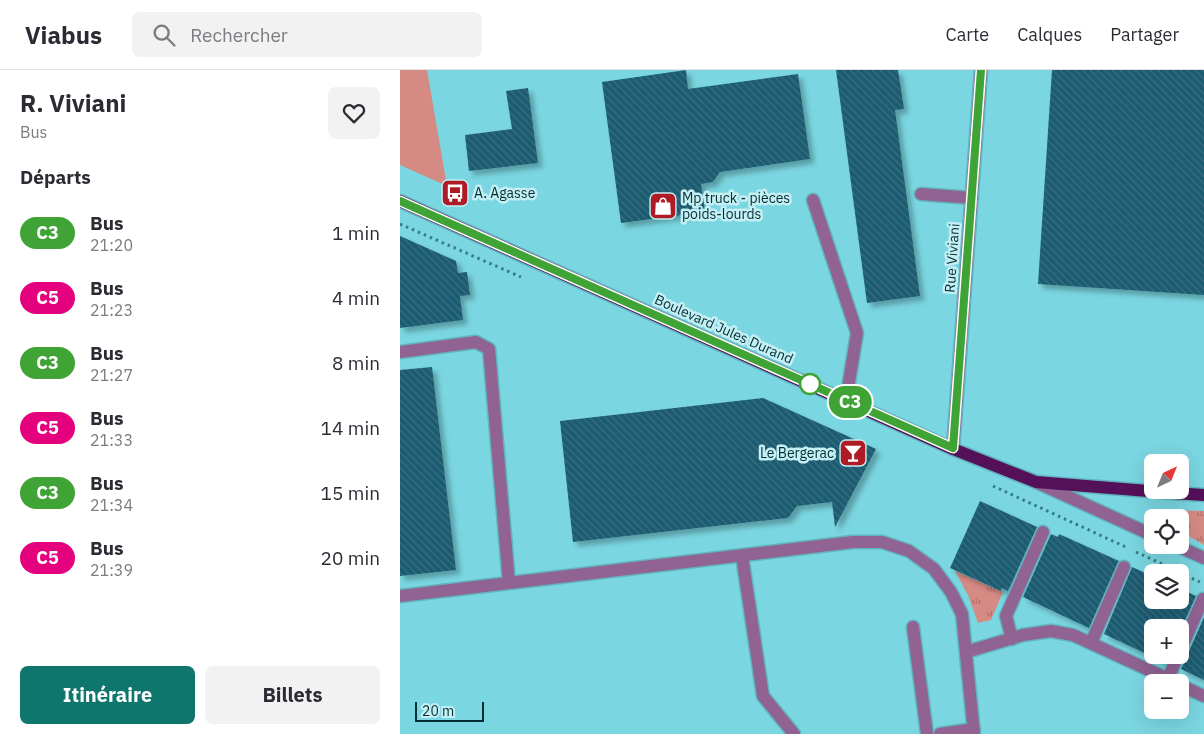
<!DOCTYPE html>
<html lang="fr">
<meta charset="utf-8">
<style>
body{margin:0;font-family:"IBM Plex Sans",sans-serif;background:#f2f2f3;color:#2b2b33;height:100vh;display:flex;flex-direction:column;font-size:19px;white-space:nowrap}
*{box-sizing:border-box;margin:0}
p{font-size:16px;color:#7c7c81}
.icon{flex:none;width:28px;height:28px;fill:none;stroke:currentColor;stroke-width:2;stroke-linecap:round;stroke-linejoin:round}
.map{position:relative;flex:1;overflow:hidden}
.details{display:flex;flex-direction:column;background:#fff;width:400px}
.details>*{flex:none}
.badge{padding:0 10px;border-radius:16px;font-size:18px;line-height:32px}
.needle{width:32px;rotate:43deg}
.buttons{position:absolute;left:744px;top:384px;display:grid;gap:10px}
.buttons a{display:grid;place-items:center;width:45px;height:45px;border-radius:8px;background:#fff;box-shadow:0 5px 20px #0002;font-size:25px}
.scale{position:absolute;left:15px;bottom:12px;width:69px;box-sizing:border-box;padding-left:5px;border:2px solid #032e32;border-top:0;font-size:14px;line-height:18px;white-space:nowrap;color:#032e32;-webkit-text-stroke:4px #c4eff4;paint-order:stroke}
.map>.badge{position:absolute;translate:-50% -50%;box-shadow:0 0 0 2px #fff}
h2{padding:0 20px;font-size:19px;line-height:45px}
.round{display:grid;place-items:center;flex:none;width:52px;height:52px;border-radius:8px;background:#f2f2f3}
.head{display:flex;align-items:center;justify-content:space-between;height:85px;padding:0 20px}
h1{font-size:24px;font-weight:700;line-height:38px}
.primary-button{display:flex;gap:10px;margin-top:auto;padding:10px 20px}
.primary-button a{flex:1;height:58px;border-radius:8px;background:#0f766e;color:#fff;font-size:20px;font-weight:700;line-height:58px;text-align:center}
.primary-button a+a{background:#f2f2f3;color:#2b2b33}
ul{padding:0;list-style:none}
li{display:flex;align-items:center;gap:15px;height:65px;padding:0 20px}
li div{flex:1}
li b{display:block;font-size:19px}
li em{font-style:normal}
li .badge{min-width:55px;font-weight:700;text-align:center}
header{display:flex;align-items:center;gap:30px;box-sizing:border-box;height:70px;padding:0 25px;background:#fff;border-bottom:1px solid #e1e1e2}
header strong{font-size:24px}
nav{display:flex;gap:28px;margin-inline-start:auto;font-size:18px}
.search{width:350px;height:45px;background:#f2f2f3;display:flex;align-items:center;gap:12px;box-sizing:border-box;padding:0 18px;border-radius:8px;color:#7c7c81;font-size:19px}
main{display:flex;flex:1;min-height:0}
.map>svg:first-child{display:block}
.grass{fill:url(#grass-tufts)}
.garden{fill:#d58a83}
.building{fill:url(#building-back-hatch);filter:url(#shadow)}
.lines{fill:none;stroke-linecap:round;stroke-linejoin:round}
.minor-casing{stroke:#62b4be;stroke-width:15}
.major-casing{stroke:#62b4be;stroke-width:15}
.path{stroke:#397b82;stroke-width:3;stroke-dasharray:2.5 4;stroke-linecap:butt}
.minor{stroke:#906392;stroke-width:12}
.major{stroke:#55105a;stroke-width:12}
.line-casing{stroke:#fff;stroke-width:11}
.line{stroke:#3fa435;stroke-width:8}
.stop-dot{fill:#fff;stroke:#3fa435;stroke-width:2.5}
.labels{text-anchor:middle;stroke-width:5;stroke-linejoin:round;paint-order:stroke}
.poi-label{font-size:14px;fill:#032e32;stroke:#c4eff4;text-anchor:start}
.street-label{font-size:14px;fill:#032e32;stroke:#c4eff4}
</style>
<header>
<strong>Viabus</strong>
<div class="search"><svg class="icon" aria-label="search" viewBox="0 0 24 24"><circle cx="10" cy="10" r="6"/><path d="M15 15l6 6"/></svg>Rechercher</div>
<nav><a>Carte</a><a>Calques</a><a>Partager</a></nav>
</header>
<main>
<section class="details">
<div class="head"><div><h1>R. Viviani</h1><p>Bus</p></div><a class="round"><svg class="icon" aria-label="heart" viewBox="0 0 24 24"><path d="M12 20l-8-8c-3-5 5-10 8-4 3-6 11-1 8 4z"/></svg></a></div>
<h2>Départs</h2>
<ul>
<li><span class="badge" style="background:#3fa435;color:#fff">C3</span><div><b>Bus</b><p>21:20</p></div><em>1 min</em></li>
<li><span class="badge" style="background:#e5007d;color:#fff">C5</span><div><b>Bus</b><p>21:23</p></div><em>4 min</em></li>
<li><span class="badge" style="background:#3fa435;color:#fff">C3</span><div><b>Bus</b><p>21:27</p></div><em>8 min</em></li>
<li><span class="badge" style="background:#e5007d;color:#fff">C5</span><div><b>Bus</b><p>21:33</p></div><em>14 min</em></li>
<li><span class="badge" style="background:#3fa435;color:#fff">C3</span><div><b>Bus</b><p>21:34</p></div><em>15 min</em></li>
<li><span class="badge" style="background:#e5007d;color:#fff">C5</span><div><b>Bus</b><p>21:39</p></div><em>20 min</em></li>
</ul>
<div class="primary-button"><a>Itinéraire</a><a>Billets</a></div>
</section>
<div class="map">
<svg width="804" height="664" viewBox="0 0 804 664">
<defs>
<pattern id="grass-tufts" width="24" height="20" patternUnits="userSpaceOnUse" patternTransform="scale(1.25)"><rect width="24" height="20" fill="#d58a83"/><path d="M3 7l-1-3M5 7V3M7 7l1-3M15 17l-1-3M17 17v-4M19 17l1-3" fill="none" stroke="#ab716c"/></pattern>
<pattern id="building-back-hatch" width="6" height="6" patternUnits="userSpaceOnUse" patternTransform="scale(1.25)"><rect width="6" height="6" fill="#1c5b71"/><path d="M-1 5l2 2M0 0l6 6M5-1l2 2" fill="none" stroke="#3a6f81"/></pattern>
<filter id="shadow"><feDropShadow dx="4.5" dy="4.5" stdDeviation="2.5" flood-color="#0004"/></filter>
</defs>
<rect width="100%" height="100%" fill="#7ad6e1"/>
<!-- grass -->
<path class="grass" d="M 770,440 L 804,441 L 804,475 L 780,461 L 780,448 L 762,447 Z
M 555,501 L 603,522 L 591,550 L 578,553 L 568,525 Z"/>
<!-- garden -->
<path class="garden" d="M 0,0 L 27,0 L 47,116 L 0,95 Z"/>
<!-- building -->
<path class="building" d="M 286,0 L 288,19 L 398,4 L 410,89 L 320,102 L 313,112 L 301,114 L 305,142 L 221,153 L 202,12 Z
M 436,0 L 498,0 L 504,39 L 495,40 L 520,226 L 467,233 Z
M 652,0 L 804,0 L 804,225 L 638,214 Z
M 128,18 L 138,93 L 69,101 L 65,65 L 112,59 L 106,21 Z
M 0,166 L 56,191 L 58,203 L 67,202 L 70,225 L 60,226 L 63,250 L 0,258 Z
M 32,297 L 56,500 L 0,506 L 0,300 Z
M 363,328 L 476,379 L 435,457 L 432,432 L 397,436 L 388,448 L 173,472 L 160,351 Z
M 580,431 L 637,457 L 608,521 L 602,518 L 601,521 L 550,498 Z
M 651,464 L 658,467 L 659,464 L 719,491 L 689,558 L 623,527 Z
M 732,497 L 752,506 L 752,530 L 780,530 L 780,519 L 796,526 L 780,561 L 780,558 L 752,558 L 752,585 L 769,585 L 766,593 L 704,564 Z
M 804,547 L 804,610 L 781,599 Z"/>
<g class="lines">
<!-- minor casing -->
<g class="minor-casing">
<path id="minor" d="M 521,124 L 572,128
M 413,130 L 457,263 L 446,330
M 0,282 L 76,272 L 89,279 L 109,513
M 553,379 L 581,0
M 636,412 L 752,465
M 775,475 L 804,488
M 342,486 L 363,626 L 394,664
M 0,526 L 453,472 L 482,472 L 509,481 L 534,499 L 551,522 L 562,544 L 574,664
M 513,557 L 527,664
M 612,569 L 606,546 L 643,462
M 691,573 L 724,497
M 780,581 L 803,529
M 566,582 L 623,565 L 651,561 L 673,565 L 775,612
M 768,609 L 778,585
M 780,615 L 804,626
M 540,664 L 574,659"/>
</g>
<!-- major casing -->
<g class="major-casing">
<path id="major" d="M 0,131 L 553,379 L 636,412 L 773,423 L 804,425"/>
</g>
<!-- path -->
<path class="path" d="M 0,154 L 121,207
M 593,416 L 728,478
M 736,482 L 780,502
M 780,503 L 800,512"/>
<!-- minor -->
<use href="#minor" class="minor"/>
<!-- major -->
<use href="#major" class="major"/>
</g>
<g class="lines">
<!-- line casing -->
<g class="line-casing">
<path id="line" d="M 0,131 L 553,378 L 581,0"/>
</g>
<!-- line -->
<use href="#line" class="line"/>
</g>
<!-- icons -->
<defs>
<g id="bus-square" transform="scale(1.4375)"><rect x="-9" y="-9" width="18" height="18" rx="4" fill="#ae1b24" stroke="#c4eff4"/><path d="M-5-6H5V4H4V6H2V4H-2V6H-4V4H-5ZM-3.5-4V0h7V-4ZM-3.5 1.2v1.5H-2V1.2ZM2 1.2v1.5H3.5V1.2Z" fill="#fff"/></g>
<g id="shop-square" transform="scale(1.4375)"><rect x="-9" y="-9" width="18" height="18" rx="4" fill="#ae1b24" stroke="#c4eff4"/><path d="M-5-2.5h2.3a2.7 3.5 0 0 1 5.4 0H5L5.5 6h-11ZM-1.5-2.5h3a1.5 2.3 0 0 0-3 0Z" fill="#fff"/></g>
<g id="bar-square" transform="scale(1.4375)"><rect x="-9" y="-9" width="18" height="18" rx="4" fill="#ae1b24" stroke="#c4eff4"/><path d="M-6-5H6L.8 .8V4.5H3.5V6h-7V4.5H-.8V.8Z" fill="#fff"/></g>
</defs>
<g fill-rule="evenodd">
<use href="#bus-square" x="55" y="123"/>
<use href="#shop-square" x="263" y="136"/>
<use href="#bar-square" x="453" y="383"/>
</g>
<!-- markers -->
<circle class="stop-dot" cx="410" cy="314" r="10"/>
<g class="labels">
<!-- poi labels -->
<g class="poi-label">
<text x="74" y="128">A. Agasse</text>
<text x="282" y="133">Mp truck - pièces<tspan x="282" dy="16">poids-lourds</tspan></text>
<text x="434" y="388" text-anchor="end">Le Bergerac</text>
</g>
<!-- street labels -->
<g class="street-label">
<text transform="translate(552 188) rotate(-86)" y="5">Rue Viviani</text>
<text transform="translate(324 259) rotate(24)" y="5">Boulevard Jules Durand</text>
</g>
</g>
</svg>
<div class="buttons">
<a><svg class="needle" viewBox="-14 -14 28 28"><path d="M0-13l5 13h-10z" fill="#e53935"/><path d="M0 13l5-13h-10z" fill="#7c7c81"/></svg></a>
<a><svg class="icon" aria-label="locate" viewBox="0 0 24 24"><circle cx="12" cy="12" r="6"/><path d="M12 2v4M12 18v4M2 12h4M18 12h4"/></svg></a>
<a><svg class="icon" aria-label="layers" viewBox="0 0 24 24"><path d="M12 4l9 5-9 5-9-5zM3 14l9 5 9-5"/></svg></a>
<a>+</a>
<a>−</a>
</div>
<div class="scale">20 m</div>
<b class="badge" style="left:450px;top:332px;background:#3fa435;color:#fff">C3</b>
</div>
</main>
